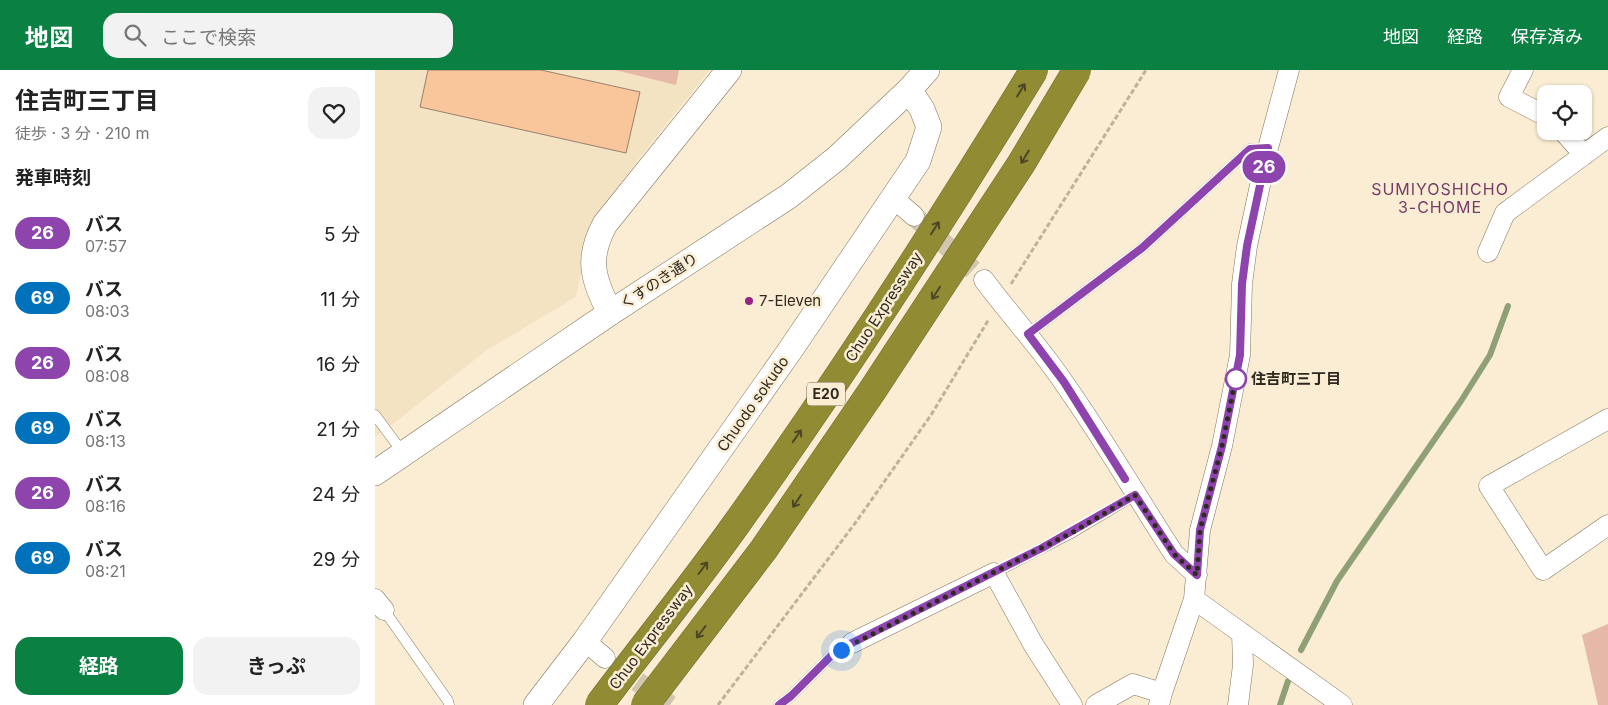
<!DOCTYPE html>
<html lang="ja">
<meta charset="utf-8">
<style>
body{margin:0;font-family:Inter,"Noto Sans JP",sans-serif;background:#f2f2f2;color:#222;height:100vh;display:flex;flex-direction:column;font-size:19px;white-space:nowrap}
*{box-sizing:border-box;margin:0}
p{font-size:16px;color:#767676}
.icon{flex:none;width:28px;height:28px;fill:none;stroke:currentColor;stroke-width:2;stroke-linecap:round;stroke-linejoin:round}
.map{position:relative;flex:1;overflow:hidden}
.side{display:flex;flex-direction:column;background:#fff;width:375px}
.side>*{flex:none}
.badge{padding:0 10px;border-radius:16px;font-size:18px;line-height:32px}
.buttons{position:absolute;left:1162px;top:15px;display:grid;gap:10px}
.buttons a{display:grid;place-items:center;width:55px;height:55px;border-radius:10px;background:#fff;box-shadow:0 1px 4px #0004;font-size:25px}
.you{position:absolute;width:25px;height:25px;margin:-12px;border:4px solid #fff;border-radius:50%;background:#1a73e8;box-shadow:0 0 0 8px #1a73e833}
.map>.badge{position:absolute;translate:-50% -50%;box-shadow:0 0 0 2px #fff}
h2{padding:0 15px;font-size:19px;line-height:45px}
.round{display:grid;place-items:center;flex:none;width:52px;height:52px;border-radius:15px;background:#f2f2f2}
.summary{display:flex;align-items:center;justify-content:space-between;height:85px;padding:0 15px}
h1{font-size:24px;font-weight:700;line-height:38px}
.primary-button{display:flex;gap:10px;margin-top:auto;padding:10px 15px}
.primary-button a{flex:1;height:58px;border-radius:15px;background:#0b8043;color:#fff;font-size:20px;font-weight:700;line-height:58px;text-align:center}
.primary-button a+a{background:#f2f2f2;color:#222}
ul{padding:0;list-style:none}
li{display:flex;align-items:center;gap:15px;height:65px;padding:0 15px}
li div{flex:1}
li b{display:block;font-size:19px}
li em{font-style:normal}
li .badge{min-width:55px;font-weight:700;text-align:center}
header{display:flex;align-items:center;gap:30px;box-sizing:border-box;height:70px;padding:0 25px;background:#0b8043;color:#fff}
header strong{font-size:24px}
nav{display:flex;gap:28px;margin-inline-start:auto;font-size:18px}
.search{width:350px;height:45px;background:#f2f2f2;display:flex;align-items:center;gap:12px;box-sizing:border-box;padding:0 18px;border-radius:15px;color:#767676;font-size:19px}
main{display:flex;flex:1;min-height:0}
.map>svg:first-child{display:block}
.built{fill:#f4e3c2}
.green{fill:#e6b8a8}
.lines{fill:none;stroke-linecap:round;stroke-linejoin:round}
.stream{stroke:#90a075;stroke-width:6}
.building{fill:#f9c69b;stroke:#978170}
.minor-tunnel{stroke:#d1c6af;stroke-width:20;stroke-dasharray:20 10;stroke-linecap:butt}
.service-casing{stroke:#81755e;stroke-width:11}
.minor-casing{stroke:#81755e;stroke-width:21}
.tertiary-casing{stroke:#81755e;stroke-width:26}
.path{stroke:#bcb29d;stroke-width:3;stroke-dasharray:5 2.5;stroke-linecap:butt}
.service{stroke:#fff;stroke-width:10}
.minor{stroke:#fff;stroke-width:20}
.tertiary{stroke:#fff;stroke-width:25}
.motorway-bridge-casing{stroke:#6f692d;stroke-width:29;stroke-linecap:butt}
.motorway-bridge{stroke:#918b34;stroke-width:28}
.oneway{stroke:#4c4726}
.line-casing{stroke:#fff;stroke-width:11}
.line{stroke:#8e44ad;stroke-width:8}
.walk{stroke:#2f2a20;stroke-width:5;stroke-dasharray:0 9}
.poi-dot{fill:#962685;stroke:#faedd3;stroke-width:2}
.stop-dot{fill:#fff;stroke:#8e44ad;stroke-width:2.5}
.labels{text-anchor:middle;stroke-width:5;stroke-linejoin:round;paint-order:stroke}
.shield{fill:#faedd3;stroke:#6c6456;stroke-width:1}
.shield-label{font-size:14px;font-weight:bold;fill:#2f2a20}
.street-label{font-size:15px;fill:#2f2a20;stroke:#faedd3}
.poi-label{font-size:15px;fill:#2f2a20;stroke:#faedd3;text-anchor:start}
.stop-label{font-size:15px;font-weight:bold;fill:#2f2a20;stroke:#faedd3;text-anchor:start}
.neighbourhood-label{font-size:16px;letter-spacing:1px;fill:#753d6a;stroke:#faedd3}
</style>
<header>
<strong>地図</strong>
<div class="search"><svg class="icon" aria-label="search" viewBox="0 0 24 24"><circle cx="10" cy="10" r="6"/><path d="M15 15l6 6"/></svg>ここで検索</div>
<nav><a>地図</a><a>経路</a><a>保存済み</a></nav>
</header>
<main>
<section class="side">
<div class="summary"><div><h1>住吉町三丁目</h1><p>徒歩 · 3 分 · 210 m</p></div><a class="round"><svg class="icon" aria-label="heart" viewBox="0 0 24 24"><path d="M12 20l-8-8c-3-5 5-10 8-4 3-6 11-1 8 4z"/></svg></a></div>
<h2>発車時刻</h2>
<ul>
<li><span class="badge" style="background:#8e44ad;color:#fff">26</span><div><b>バス</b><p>07:57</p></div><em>5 分</em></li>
<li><span class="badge" style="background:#0072bc;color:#fff">69</span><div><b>バス</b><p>08:03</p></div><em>11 分</em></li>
<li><span class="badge" style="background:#8e44ad;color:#fff">26</span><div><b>バス</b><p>08:08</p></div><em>16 分</em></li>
<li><span class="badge" style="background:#0072bc;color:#fff">69</span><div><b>バス</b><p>08:13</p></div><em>21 分</em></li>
<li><span class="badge" style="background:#8e44ad;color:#fff">26</span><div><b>バス</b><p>08:16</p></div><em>24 分</em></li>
<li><span class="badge" style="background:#0072bc;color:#fff">69</span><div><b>バス</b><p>08:21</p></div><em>29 分</em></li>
</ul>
<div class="primary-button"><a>経路</a><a>きっぷ</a></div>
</section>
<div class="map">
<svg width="1233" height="635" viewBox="0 0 1233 635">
<rect width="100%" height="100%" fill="#faedd3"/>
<!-- built -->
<path class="built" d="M 0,0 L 335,0 L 279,69 L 216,153 L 201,227 L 112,280 L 23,350 L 0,367 Z"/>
<!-- green -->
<path class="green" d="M 240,0 L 304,0 L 301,15 Z
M 1233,554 L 1233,635 L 1223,635 L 1207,565 Z"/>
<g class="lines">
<!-- stream -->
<path class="stream" d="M 926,580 L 962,511 L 1086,331 L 1115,285 L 1133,236
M 905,635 L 913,611"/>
</g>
<!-- building -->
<path class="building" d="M 53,0 L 166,0 L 265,22 L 251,83 L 45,37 Z"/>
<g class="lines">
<!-- minor-tunnel -->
<path class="minor-tunnel" d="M 539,146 L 609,210
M 238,594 L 295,635"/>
<!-- service casing -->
<g class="service-casing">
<path id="service" d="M 653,264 L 767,178 L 875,79 L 893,78
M 0,345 L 28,383
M 619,503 L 698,462 L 760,425
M 9,540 L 73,631 L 74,635
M 404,635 L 416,626 L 456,586 L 477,573"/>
</g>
<!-- minor casing -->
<g class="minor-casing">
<path id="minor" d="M 1148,0 L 1134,27 L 1171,46
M 1188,61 L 1209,85
M 517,127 L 539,146
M 1113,182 L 1130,143 L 1233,67
M 609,210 C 635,245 665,277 689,313 C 728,368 762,427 799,484 L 822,505
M 1233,349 L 1114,416 L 1168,500 L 1233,455
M 0,529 L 9,540
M 819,529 L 967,635
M 210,571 L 230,588
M 477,573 L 619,503 L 658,574 L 697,635
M 721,635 L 758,614 L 787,623
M 784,635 L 787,623 L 819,529 L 825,460 L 847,376 L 865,285 L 867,214 L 872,176 L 893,78 L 914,0
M 863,635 L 868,595 L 867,563"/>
</g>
<!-- tertiary casing -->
<g class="tertiary-casing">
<path id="tertiary" d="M 235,243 C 218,209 211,189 230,154 L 354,0
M 0,403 L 235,243 L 414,126 L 462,88 L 534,20 L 552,0
M 161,635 L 210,571 L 416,279 L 543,91 L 554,57 L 547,39 L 534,20"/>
</g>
<!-- path -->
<path class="path" d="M 636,214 L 771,0
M 343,635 L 481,452 L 556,345 L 614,249"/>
<!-- service -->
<use href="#service" class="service"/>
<!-- minor -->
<use href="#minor" class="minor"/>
<!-- tertiary -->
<use href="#tertiary" class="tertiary"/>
<!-- motorway-bridge casing -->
<g class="motorway-bridge-casing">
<path id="motorway-bridge" d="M 224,635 C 270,574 318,515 362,453 C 467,306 565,154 659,0
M 270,635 L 389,479 L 497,321 L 646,94 L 702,0"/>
</g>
<!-- motorway-bridge -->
<use href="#motorway-bridge" class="motorway-bridge"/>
</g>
<!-- one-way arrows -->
<defs><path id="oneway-shaft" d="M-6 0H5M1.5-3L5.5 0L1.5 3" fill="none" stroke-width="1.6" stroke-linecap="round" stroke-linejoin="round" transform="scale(1.25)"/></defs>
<g class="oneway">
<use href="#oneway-shaft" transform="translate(646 20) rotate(-59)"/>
<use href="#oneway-shaft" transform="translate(650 87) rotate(121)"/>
<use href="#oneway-shaft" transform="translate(560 158) rotate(-57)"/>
<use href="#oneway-shaft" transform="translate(561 223) rotate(123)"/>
<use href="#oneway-shaft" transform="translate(422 366) rotate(-55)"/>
<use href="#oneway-shaft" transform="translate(422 431) rotate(124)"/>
<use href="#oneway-shaft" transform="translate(328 498) rotate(-53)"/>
<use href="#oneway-shaft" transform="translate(326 562) rotate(127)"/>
</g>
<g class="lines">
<!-- line casing -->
<g class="line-casing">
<path id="line" d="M 404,635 L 416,626 L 456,586 L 477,573 L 667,478 L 760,425 L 799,484 L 822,505 L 825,460 L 847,376 L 865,285 L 867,214 L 872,176 L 893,78 L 875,79 L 767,178 L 653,264 L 689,312 L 750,409"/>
</g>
<!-- line -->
<use href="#line" class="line"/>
<!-- walk -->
<path class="walk" d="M 466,580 L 698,462 L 760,425 L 799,484 L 822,505 L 825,460 L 847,376 L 862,302 L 861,309"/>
</g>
<!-- markers -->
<circle class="poi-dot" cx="374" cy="231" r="5"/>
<circle class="stop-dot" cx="861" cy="309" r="10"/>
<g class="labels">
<!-- shield labels -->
<rect class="shield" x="432" y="312.5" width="38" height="23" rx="4"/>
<g class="shield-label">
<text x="451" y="329">E20</text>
</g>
<!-- street labels -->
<g class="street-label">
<text transform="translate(284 211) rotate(-33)" y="5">くすのき通り</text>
<text transform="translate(509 237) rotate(-57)" y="5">Chuo Expressway</text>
<text transform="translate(378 334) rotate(-55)" y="5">Chuodo sokudo</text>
<text transform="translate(276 567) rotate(-53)" y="5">Chuo Expressway</text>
</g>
<!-- poi labels -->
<g class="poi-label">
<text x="384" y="236">7-Eleven</text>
</g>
<!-- stop labels -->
<g class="stop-label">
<text x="876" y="314">住吉町三丁目</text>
</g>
<!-- neighbourhood labels -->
<g class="neighbourhood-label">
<text x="1065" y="125">SUMIYOSHICHO<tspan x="1065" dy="18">3-CHOME</tspan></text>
</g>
</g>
</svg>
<div class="buttons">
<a><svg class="icon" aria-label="locate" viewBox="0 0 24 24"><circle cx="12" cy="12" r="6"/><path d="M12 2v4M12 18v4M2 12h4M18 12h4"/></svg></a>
</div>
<div class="you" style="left:466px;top:580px"></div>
<b class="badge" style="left:889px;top:97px;background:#8e44ad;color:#fff">26</b>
</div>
</main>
